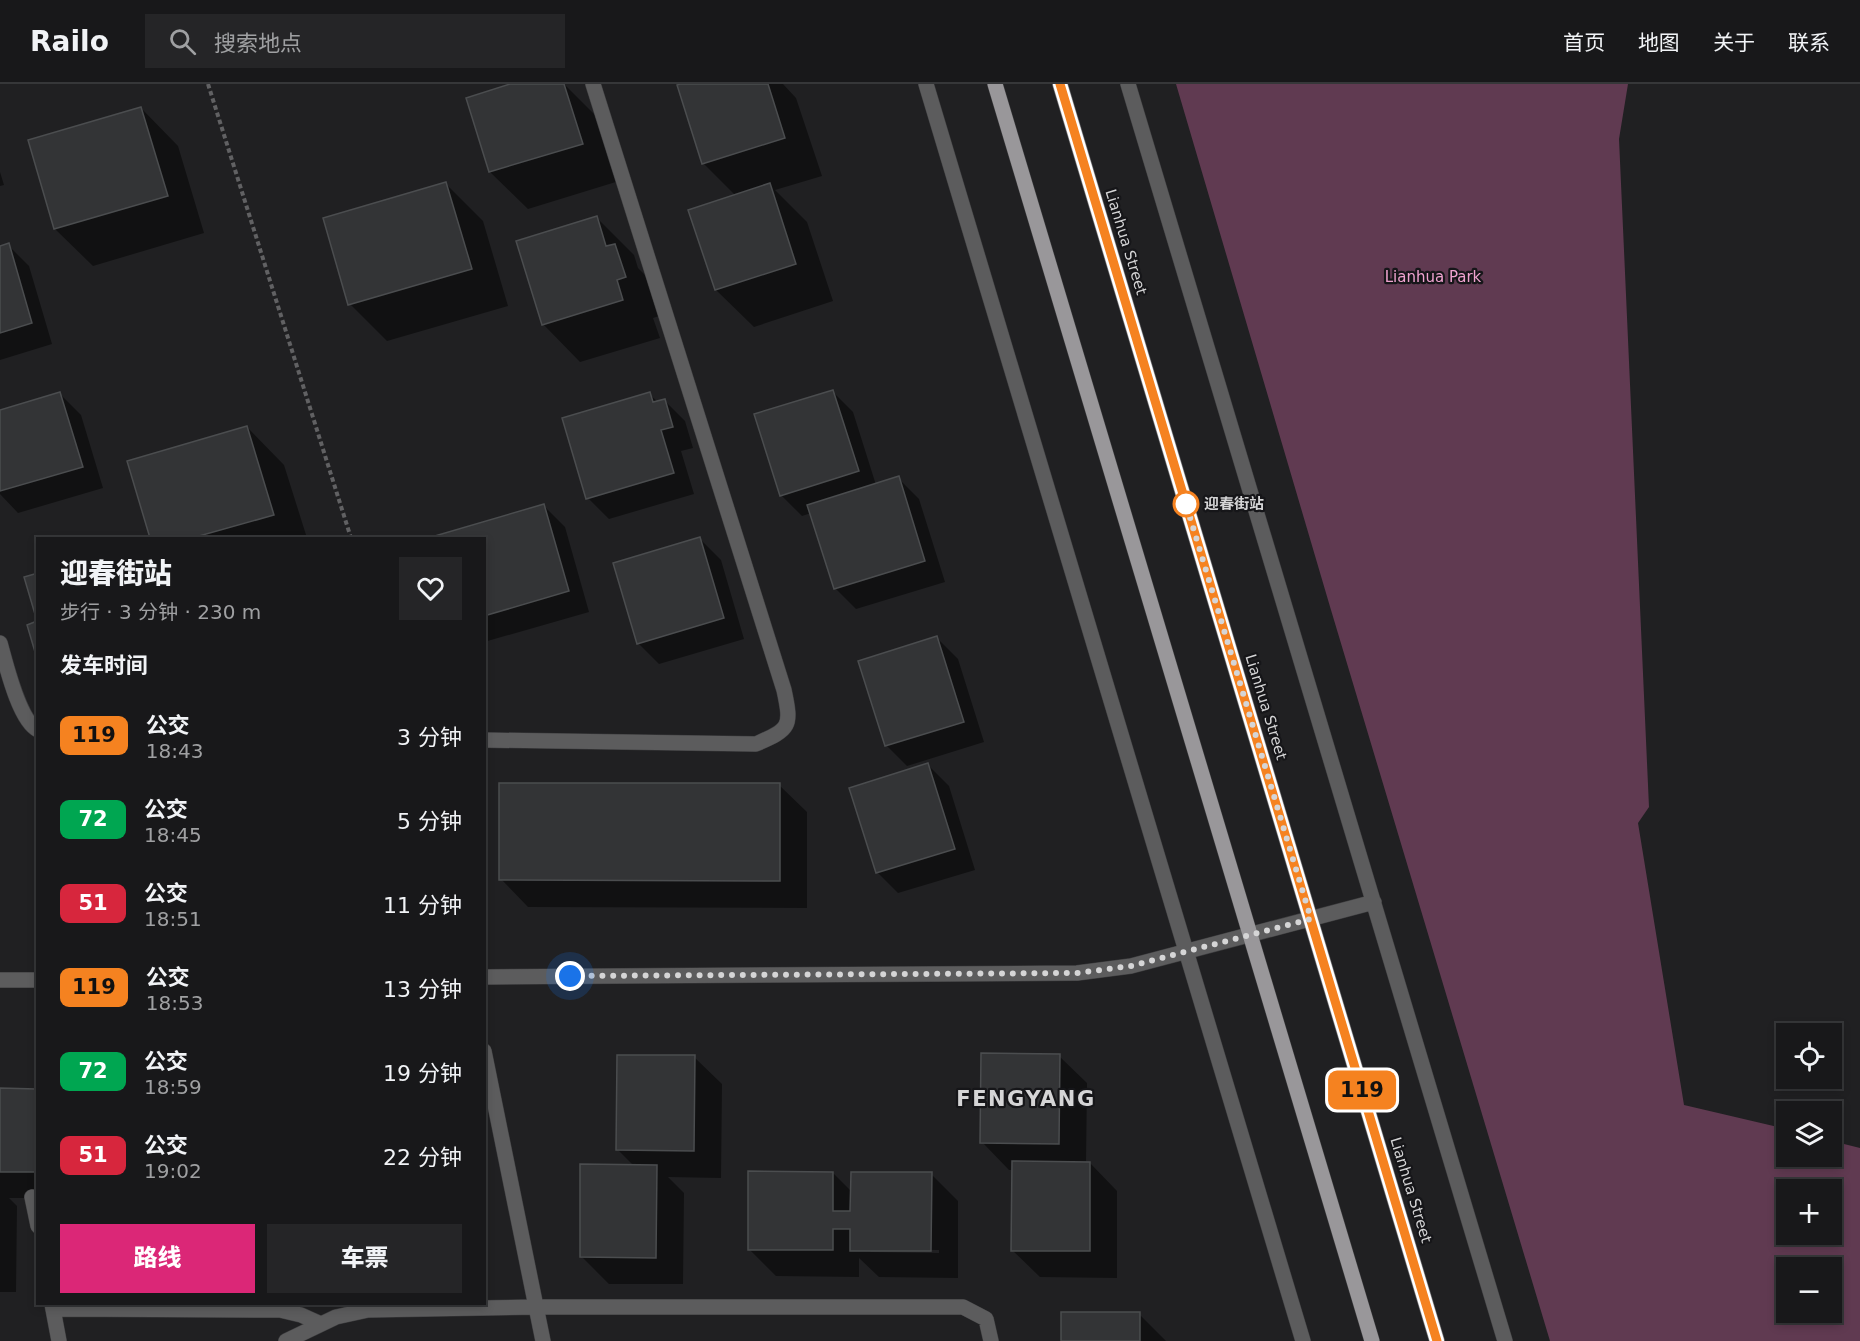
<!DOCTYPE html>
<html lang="zh">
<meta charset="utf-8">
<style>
body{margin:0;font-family:"DejaVu Sans","Noto Sans SC",sans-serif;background:#252527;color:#f1f3f6;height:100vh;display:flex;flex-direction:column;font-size:22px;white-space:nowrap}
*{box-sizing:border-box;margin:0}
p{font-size:20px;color:#9fa0a2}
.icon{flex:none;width:33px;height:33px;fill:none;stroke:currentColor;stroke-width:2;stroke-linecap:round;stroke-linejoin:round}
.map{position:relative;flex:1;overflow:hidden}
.drawer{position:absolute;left:36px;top:453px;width:450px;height:768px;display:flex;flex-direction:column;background:#18181a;border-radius:0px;box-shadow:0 3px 9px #0003,0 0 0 2px #363739}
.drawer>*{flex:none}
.badge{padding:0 12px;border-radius:9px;font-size:21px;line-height:39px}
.buttons{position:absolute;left:1776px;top:939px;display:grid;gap:12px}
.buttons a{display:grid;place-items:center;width:66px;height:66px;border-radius:0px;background:#18181a;box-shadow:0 3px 9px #0003,0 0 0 2px #363739;font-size:30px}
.you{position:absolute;width:30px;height:30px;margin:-15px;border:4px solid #fff;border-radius:50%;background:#1a73e8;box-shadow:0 0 0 9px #1a73e833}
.map>.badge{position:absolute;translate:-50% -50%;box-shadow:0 0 0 3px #fff}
h2{padding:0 24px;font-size:22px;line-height:54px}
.round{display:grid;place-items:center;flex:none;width:63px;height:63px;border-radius:0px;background:#252527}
.headline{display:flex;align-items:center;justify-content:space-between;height:102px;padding:0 24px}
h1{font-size:28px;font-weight:800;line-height:45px}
.cta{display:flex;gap:12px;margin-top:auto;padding:12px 24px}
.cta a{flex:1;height:69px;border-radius:0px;background:#db2777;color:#fff;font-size:24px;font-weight:800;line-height:69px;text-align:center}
.cta a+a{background:#252527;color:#f1f3f6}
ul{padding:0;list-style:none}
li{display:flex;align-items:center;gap:18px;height:84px;padding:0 24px}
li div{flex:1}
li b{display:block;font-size:22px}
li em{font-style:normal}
li .badge{min-width:66px;font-weight:700;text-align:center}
header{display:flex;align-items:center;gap:36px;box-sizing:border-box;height:84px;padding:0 30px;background:#18181a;border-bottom:2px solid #363739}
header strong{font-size:28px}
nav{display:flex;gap:33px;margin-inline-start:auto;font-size:21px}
.search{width:420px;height:54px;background:#252527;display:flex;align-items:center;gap:15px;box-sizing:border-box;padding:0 21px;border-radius:0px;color:#9fa0a2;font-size:22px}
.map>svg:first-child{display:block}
.green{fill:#603a51;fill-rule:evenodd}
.shadow{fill:#0007;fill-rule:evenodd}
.building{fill:#333436;stroke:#4b4d4f;stroke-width:1.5}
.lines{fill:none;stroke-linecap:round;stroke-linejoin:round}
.minor-casing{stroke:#3d3d3f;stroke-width:16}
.major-casing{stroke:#3d3d3f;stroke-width:16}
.path{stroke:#616163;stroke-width:4;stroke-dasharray:4.5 3;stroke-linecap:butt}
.minor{stroke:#5c5c5d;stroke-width:15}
.major{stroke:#99979a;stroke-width:15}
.line-casing{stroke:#fff;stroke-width:14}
.line{stroke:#f58220;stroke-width:9}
.walk{stroke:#d5d5d6;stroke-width:6;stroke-dasharray:0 10.8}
.stop-dot{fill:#fff;stroke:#f58220;stroke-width:3}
.labels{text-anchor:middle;stroke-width:4.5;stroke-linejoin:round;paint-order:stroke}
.street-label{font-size:15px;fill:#d5d5d6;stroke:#161619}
.park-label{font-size:15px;fill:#f0a3d0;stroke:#161619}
.stop-label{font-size:15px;font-weight:bold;fill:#d5d5d6;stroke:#161619;text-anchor:start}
.district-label{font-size:21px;font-weight:bold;letter-spacing:1.5px;fill:#d5d5d6;stroke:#161619}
</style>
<header>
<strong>Railo</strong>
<div class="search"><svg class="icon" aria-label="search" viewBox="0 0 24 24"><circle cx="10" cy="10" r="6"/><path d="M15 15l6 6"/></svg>搜索地点</div>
<nav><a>首页</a><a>地图</a><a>关于</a><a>联系</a></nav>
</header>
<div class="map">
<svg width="1860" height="1257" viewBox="0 0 1860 1257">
<rect width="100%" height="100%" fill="#202022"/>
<!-- green -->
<path class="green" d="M 1176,0 L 1628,0 L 1619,55 L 1649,723 L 1638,739 L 1684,1021 L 1786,1045 L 1786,1072 L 1832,1072 L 1832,1057 L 1860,1064 L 1860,1257 L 1550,1257 L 1331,526 ZM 1786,1106 L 1832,1106 L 1832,1150 L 1786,1150 ZM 1786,1184 L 1832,1184 L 1832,1228 L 1786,1228 Z"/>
<!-- shadow -->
<path class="shadow" d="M 515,0 L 564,0 L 600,36 L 619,97 L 528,125 L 490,88 Z
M 685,0 L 783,0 L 796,14 L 822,92 L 775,106 L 807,138 L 833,217 L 754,243 L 716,206 L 736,112 L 704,80 L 678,2 Z
M 141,24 L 178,62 L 204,149 L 93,182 L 55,145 Z
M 0,88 L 4,101 L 0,102 Z
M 446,100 L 483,137 L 508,222 L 387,257 L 350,220 Z
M 597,134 L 634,171 L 638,184 L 653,199 L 662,231 L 653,234 L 660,254 L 580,278 L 543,240 Z
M 8,161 L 29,182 L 52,260 L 0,276 L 0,163 Z
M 832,307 L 853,328 L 876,401 L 898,394 L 919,415 L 945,498 L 856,525 L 835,504 L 811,429 L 802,432 L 781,411 Z
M 60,310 L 81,331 L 103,404 L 18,429 L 0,410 L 0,328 Z
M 649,310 L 658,318 L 664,316 L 685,337 L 693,364 L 681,367 L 694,410 L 609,435 L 588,414 Z
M 247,343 L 284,381 L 307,454 L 152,454 L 129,378 Z
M 544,422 L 565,443 L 589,528 L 484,558 L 484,454 L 434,454 Z
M 700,455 L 721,476 L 744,555 L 659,580 L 638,559 Z
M 937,554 L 958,575 L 984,658 L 907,682 L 886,661 Z
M 928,681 L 949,702 L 975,786 L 898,809 L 877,788 Z
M 779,701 L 807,728 L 807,824 L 528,823 L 501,795 Z
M 1059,972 L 1087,999 L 1086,1079 L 1090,1079 L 1117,1107 L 1117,1194 L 1040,1193 L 1012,1166 L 1013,1086 L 1009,1086 L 982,1058 Z
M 694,973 L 722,1000 L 721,1094 L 668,1093 L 684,1109 L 683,1200 L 609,1200 L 581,1172 L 634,1082 L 618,1066 Z
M 0,1006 L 35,1006 L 38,1008 L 38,1114 L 9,1114 L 17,1122 L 16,1208 L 0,1208 Z
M 833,1089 L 852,1108 L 931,1090 L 958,1117 L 958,1194 L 879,1193 L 859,1174 L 859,1193 L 776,1192 L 749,1165 ZM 868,1165 L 939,1166 L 939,1169 L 871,1168 Z
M 1139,1230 L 1166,1257 L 1063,1257 Z"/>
<!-- building -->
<path class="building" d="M 510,0 L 564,0 L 583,60 L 489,88 L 466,14 Z
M 680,0 L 768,0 L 785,54 L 702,80 L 677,1 Z
M 141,23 L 168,112 L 54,145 L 28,56 Z
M 446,98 L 472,185 L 348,221 L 323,134 Z
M 770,99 L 796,180 L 715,206 L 688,126 Z
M 597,132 L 606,162 L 615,160 L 626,193 L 617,196 L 623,216 L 542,241 L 516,157 Z
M 9,159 L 32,239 L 0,249 L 0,162 Z
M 833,306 L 859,387 L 780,412 L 754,330 Z
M 60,308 L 83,383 L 0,407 L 0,326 Z
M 650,308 L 653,318 L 665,315 L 673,343 L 661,346 L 674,389 L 586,415 L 562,334 Z
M 247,342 L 274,431 L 192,454 L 150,454 L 127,377 Z
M 899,392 L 925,477 L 834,505 L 807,421 Z
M 544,420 L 569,507 L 484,532 L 484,454 L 428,454 Z
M 700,453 L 724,534 L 637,560 L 613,479 Z
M 38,489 L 38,567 L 35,568 L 27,541 L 37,537 L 24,493 Z
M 937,552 L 964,638 L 885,662 L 858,577 Z
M 928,679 L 955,765 L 876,789 L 849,704 Z
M 499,699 L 780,699 L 780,797 L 499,796 Z
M 981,969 L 1060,970 L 1059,1060 L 980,1059 Z
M 617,971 L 695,971 L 694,1067 L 616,1066 Z
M 0,1004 L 36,1005 L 35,1088 L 0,1088 Z
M 1012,1077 L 1090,1078 L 1090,1167 L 1011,1167 Z
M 580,1080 L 657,1081 L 656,1174 L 580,1173 Z
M 748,1087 L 833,1088 L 833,1127 L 850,1127 L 851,1088 L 932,1088 L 931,1167 L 850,1167 L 850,1145 L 833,1145 L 833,1166 L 748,1166 Z
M 1061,1228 L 1140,1228 L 1140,1257 L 1061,1257 Z"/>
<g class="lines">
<!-- minor casing -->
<g class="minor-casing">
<path id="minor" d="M 926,0 L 1303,1257
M 1128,0 L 1505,1257
M 0,559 C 6,580 19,637 38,646
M 484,656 L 756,660 C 790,645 792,643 784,606 L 593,0
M 484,893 L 1077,889 L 1131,882 L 1374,818
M 0,896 L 38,896
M 484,967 L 543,1257
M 32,1113 L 38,1142
M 52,1220 L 59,1257
M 53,1225 L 280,1226 L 301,1231 L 321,1240
M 286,1257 L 336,1233 L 368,1226 L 536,1223 L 963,1223 L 986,1235 L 991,1257"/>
</g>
<!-- major casing -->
<g class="major-casing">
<path id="major" d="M 995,0 L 1372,1257
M 1060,0 L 1437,1257"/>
</g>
<!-- path -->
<path class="path" d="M 208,0 L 351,454"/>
<!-- minor -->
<use href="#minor" class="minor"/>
<!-- major -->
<use href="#major" class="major"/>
</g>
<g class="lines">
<!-- line casing -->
<g class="line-casing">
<path id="line" d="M 1060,0 L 1437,1257"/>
</g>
<!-- line -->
<use href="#line" class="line"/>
<!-- walk -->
<path class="walk" d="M 570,892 L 1077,889 L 1131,882 L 1311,835 L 1186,420"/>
</g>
<!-- markers -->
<circle class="stop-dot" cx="1186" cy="420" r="12"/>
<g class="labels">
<!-- street labels -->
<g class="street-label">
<text transform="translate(1126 158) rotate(73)" y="5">Lianhua Street</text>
<text transform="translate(1266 623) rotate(73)" y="5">Lianhua Street</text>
<text transform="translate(1411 1106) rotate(73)" y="5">Lianhua Street</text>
</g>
<!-- park labels -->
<g class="park-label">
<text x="1433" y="198">Lianhua Park</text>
</g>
<!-- stop labels -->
<g class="stop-label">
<text x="1204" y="425">迎春街站</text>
</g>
<!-- district labels -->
<g class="district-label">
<text x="1026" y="1022">FENGYANG</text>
</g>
</g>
</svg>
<div class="buttons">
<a><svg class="icon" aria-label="locate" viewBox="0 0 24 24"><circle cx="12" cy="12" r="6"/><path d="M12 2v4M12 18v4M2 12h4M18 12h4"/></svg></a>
<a><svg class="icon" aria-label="layers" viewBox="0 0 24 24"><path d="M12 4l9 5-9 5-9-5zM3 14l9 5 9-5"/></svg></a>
<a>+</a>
<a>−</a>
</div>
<div class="you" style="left:570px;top:892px"></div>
<b class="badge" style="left:1362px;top:1006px;background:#f58220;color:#111">119</b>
<section class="drawer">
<div class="headline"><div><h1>迎春街站</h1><p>步行 · 3 分钟 · 230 m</p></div><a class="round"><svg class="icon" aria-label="heart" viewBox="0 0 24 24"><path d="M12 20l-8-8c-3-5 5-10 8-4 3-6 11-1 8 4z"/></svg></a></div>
<h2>发车时间</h2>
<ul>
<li><span class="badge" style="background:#f58220;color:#111">119</span><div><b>公交</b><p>18:43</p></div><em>3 分钟</em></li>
<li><span class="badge" style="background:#00a651;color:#fff">72</span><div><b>公交</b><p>18:45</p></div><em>5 分钟</em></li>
<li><span class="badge" style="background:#d7263d;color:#fff">51</span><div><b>公交</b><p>18:51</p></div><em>11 分钟</em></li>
<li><span class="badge" style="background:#f58220;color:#111">119</span><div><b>公交</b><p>18:53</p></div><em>13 分钟</em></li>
<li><span class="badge" style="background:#00a651;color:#fff">72</span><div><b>公交</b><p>18:59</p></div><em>19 分钟</em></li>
<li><span class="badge" style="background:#d7263d;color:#fff">51</span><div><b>公交</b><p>19:02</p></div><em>22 分钟</em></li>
</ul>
<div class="cta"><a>路线</a><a>车票</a></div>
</section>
</div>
